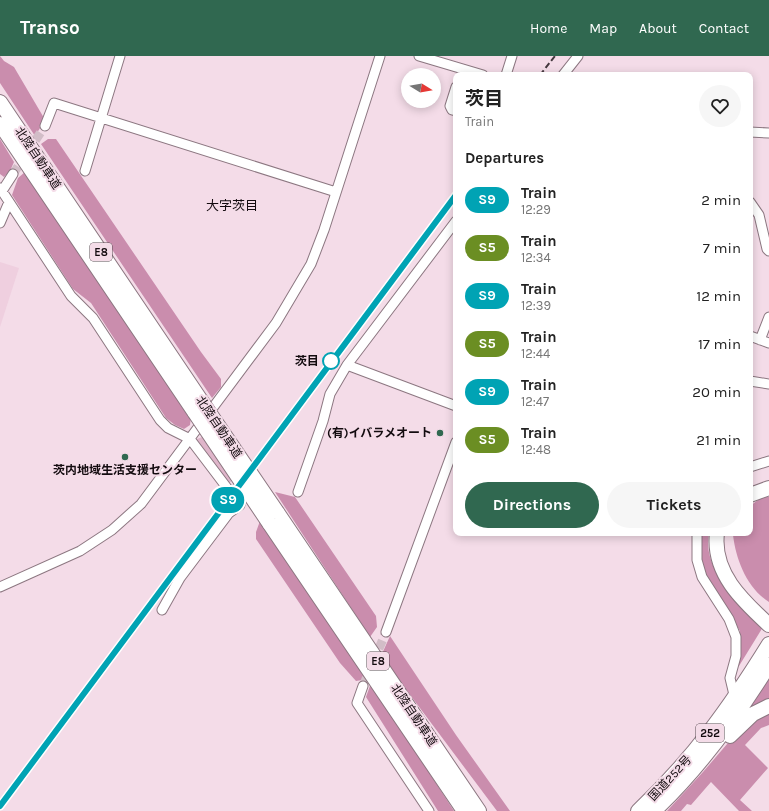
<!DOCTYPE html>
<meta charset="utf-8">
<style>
body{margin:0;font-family:Karla,"Noto Sans JP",sans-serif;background:#f6f6f6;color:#222;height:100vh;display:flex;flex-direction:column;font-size:15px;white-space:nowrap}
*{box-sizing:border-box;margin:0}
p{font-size:13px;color:#767676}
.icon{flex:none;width:22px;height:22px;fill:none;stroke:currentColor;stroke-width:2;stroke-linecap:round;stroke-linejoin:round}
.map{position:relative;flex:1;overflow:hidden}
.panel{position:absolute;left:453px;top:16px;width:300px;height:464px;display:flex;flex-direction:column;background:#fff;border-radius:8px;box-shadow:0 2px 10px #0003}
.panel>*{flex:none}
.badge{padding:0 8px;border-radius:13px;font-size:14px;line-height:26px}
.needle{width:26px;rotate:101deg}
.fabs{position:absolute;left:401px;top:12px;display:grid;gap:8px}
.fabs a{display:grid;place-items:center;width:40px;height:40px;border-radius:50%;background:#fff;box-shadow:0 2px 10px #0003;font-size:20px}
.map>.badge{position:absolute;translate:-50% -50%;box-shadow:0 0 0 2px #fff}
h2{padding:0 12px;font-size:15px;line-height:36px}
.round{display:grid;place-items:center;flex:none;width:42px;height:42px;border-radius:21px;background:#f6f6f6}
.headline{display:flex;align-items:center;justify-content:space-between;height:68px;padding:0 12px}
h1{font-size:19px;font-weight:700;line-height:30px}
.cta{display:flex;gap:8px;margin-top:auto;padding:8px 12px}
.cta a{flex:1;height:46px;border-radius:24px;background:#306850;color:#fff;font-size:16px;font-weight:700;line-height:46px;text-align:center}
.cta a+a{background:#f6f6f6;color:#222}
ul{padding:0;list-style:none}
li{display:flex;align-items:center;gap:12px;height:48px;padding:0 12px}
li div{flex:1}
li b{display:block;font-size:15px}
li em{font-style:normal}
li .badge{min-width:44px;font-weight:700;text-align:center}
header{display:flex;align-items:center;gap:24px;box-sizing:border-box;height:56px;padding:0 20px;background:#306850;color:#fff}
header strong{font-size:19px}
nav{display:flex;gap:22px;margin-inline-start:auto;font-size:14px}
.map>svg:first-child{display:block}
.built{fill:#efcfdf}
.green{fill:#dfb5ca}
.forest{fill:#ca8dad}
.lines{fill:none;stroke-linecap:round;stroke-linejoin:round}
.minor-tunnel{stroke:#d2bdc7;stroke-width:9;stroke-dasharray:9 4.5;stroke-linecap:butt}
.minor-casing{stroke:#8c7781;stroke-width:11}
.highway-casing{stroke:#8c7781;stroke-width:16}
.minor{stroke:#fff;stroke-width:9}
.highway{stroke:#fff;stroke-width:14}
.rail{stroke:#44383e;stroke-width:2;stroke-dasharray:6 3;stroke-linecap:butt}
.highway-bridge-casing{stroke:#8c7781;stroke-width:16;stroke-linecap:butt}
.highway-bridge{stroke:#fff;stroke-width:14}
.line-casing{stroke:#fff;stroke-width:9}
.line{stroke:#00a3b4;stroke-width:6}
.stop-dot{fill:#fff;stroke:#00a3b4;stroke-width:2}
.poi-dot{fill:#306850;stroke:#f4dce8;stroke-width:1.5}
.labels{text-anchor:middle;stroke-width:4;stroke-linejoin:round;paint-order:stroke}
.shield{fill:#f4dce8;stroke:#564a50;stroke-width:1}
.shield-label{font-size:11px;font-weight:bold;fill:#130b0f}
.street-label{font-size:12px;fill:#130b0f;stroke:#f4dce8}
.stop-label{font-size:12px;font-weight:bold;fill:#130b0f;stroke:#f4dce8;text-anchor:end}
.poi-label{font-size:12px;font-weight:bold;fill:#130b0f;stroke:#f4dce8;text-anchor:end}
.neighbourhood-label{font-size:13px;fill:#130b0f;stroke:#f4dce8}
</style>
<header>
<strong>Transo</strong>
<nav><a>Home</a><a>Map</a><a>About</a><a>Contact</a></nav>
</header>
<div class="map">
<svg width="769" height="755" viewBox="0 0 769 755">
<rect width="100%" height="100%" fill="#f4dce8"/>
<!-- built -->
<path class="built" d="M 0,206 L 19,212 L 0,271 Z"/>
<!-- green -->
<path class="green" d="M 202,381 L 233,423 L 226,431 L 197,388 L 197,383 Z"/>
<!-- forest -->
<path class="forest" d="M 0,0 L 4,5 L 14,11 L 44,62 L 42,69 L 35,80 L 0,27 Z
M 0,83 L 14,106 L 10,115 L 4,121 L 0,118 Z
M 48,83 L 56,83 L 201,296 L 221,323 L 221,331 L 212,342 L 41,88 Z
M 25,116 L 191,361 L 190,369 L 184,373 L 175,369 L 166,362 L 91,247 L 73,233 L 12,139 L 18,122 Z
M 275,436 L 295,441 L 376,560 L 377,571 L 370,581 Z
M 762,441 L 769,441 L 769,546 C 747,532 736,504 733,479 L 733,477 L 750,477 L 750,450 Z
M 260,465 L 365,619 L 362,624 L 356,625 L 340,607 L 256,483 L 256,476 Z
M 699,477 L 709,477 C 701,514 741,547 763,571 L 739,610 L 740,575 L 706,521 L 700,505 Z
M 390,580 L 456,679 L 510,755 L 497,755 L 381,600 Z
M 769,617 L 769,646 L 735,665 Z
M 371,627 L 454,755 L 438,755 L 366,641 Z
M 769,655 L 769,669 L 761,672 L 745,689 L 768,712 L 740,744 L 752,755 L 739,755 L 711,726 L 691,749 L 687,748 L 681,755 L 667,755 L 703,716 L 740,673 Z"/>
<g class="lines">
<!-- minor-tunnel -->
<path class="minor-tunnel" d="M 13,118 L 45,70
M 363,630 L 386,576"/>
<!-- minor casing -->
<g class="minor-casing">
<path id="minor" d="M 419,0 L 483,19
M 506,19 L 512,0
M 563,19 L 578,0
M 456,31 L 450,50 L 452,54 L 456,55
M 45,70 L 54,47 L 336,136
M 750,76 L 769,77
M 85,115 L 120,0
M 0,132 L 71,240 L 93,262 L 160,364 L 168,372 L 190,383 L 240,449 L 229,457 L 180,522 L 162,554
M 2,135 L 13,118
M 750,146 L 759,159 L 767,193 L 769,195
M 0,167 L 9,146
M 750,280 L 769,287
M 760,284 L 769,261
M 347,309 L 456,350
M 750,325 L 769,328
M 750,411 L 769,405
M 298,436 L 323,365 L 330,338 L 347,309 L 456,165
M 697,477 L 697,504 L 702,521 L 729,563 L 736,581 L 736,600 L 730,622 L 735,643
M 0,531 L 80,495 L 112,474 L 141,448 L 276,267 L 311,208 L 324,174 L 380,0
M 386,576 L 456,386
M 363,630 L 357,647 L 429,755"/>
</g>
<!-- highway casing -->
<g class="highway-casing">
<path id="highway" d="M 0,46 L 202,346
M 0,68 L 195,357
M 750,439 L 769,432
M 277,456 L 479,755
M 269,467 L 464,755
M 717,477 C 712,517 743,545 769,569
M 730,680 L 753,658 L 769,650
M 638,755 C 692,704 730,651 769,588
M 654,755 C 700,712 736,662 769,609"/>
</g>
<!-- minor -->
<use href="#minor" class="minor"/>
<!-- highway -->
<use href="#highway" class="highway"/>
<!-- rail -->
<path class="rail" d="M 540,19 L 555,0
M 0,750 L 456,139"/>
<!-- highway-bridge casing -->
<g class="highway-bridge-casing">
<path id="highway-bridge" d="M 202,346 L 277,456
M 195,357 L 269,467"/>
</g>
<!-- highway-bridge -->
<use href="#highway-bridge" class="highway-bridge"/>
</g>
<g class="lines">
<!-- line casing -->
<g class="line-casing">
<path id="line" d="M 0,750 L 456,139"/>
</g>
<!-- line -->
<use href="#line" class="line"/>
</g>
<!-- markers -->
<circle class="stop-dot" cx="331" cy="305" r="8"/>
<g class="poi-dot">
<circle cx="440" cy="377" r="4"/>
<circle cx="125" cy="401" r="4"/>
</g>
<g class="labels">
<!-- shield labels -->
<g class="shield">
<rect x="90" y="187" width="22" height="18" rx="3"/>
<rect x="367" y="596" width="22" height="18" rx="3"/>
<rect x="696" y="668" width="28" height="18" rx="3"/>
</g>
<g class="shield-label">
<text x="101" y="200">E8</text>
<text x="378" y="609">E8</text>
<text x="710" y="681">252</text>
</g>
<!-- street labels -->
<g class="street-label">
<text transform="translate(38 102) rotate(56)" y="4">北陸自動車道</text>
<text transform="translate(219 371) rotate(56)" y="4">北陸自動車道</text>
<text transform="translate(414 659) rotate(56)" y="4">北陸自動車道</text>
<text transform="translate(670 722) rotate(-47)" y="4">国道252号</text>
</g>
<!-- stop labels -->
<g class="stop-label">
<text x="319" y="309">茨目</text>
</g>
<!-- poi labels -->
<g class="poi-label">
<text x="432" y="381">(有)イバラメオート</text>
<text x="125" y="418" text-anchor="middle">茨内地域生活支援センター</text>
</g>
<!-- neighbourhood labels -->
<g class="neighbourhood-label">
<text x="232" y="154">大字茨目</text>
</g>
</g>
</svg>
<div class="fabs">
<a><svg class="needle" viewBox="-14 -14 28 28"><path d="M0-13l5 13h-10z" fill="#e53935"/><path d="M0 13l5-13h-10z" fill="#767676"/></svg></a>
</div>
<b class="badge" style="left:228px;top:444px;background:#00a3b4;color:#fff">S9</b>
<section class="panel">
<div class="headline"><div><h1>茨目</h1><p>Train</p></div><a class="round"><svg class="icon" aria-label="heart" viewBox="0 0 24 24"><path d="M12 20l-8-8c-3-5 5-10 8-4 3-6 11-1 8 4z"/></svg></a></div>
<h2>Departures</h2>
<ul>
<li><span class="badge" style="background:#00a3b4;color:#fff">S9</span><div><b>Train</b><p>12:29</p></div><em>2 min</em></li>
<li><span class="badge" style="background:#6b8e23;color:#fff">S5</span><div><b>Train</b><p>12:34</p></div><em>7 min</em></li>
<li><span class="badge" style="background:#00a3b4;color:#fff">S9</span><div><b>Train</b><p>12:39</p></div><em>12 min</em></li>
<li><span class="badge" style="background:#6b8e23;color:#fff">S5</span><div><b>Train</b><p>12:44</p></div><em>17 min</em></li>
<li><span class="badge" style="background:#00a3b4;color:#fff">S9</span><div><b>Train</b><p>12:47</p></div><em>20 min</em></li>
<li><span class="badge" style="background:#6b8e23;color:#fff">S5</span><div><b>Train</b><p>12:48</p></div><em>21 min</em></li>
</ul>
<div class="cta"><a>Directions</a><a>Tickets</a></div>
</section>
</div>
